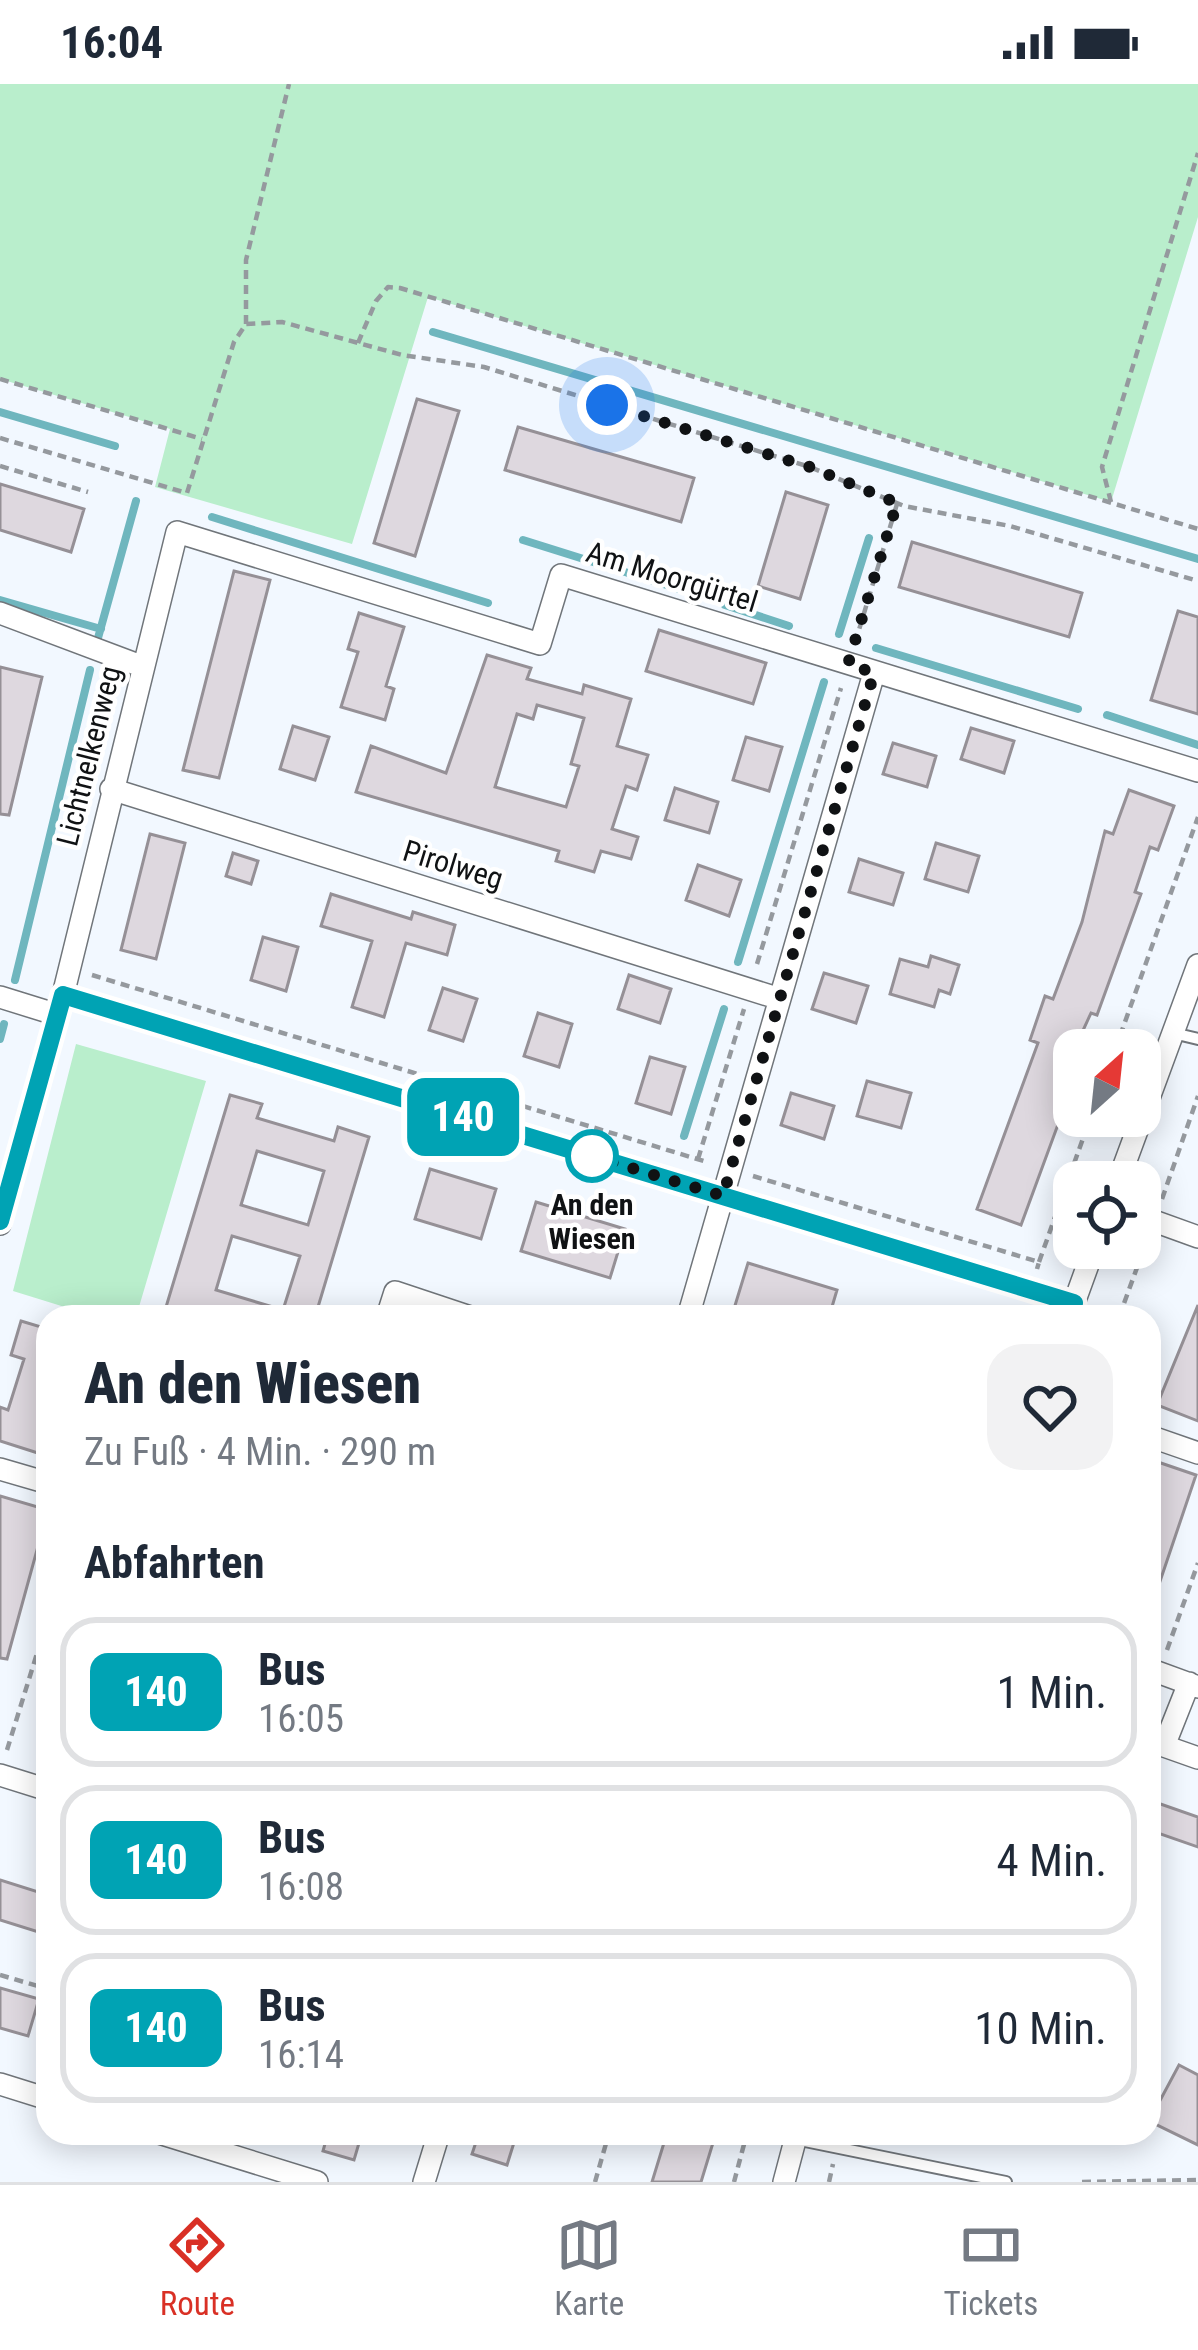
<!DOCTYPE html>
<html lang="de">
<meta charset="utf-8">
<style>
body{margin:0;font-family:"Roboto Condensed",sans-serif;background:#f2f2f3;color:#1f2937;height:100vh;display:flex;flex-direction:column;font-size:45px;white-space:nowrap}
*{box-sizing:border-box;margin:0}
p{font-size:39px;color:#747a83}
.icon{flex:none;width:66px;height:66px;fill:none;stroke:currentColor;stroke-width:2;stroke-linecap:round;stroke-linejoin:round}
.map{position:relative;flex:1;overflow:hidden}
.panel{position:absolute;left:36px;top:1221px;width:1125px;height:840px;display:flex;flex-direction:column;background:#fff;border-radius:36px;box-shadow:0 6px 30px #0003}
.panel>*{flex:none}
.badge{padding:0 24px;border-radius:18px;font-size:42px;line-height:78px}
.needle{width:78px;rotate:27deg}
.fabs{position:absolute;left:1053px;top:945px;display:grid;gap:24px}
.fabs a{display:grid;place-items:center;width:108px;height:108px;border-radius:24px;background:#fff;box-shadow:0 6px 30px #0003;font-size:60px}
.you{position:absolute;width:60px;height:60px;margin:-30px;border:9px solid #fff;border-radius:50%;background:#1a73e8;box-shadow:0 0 0 18px #1a73e833}
.map>.badge{position:absolute;translate:-50% -50%;box-shadow:0 0 0 6px #fff}
h2{padding:0 48px;font-size:45px;line-height:108px}
.round{display:grid;place-items:center;flex:none;width:126px;height:126px;border-radius:36px;background:#f2f2f3}
.overview{display:flex;align-items:center;justify-content:space-between;height:204px;padding:0 48px}
h1{font-size:57px;font-weight:800;line-height:90px}
ul{padding:0;list-style:none}
li{display:flex;align-items:center;gap:36px;height:150px;margin:0 24px 18px;padding:0 24px;border:6px solid #e0e1e3;border-radius:36px}
li div{flex:1}
li b{display:block;font-size:45px}
li em{font-style:normal}
li .badge{min-width:132px;font-weight:700;text-align:center}
.status{display:flex;justify-content:space-between;align-items:center;height:84px;padding:0 60px;background:#fff;direction:ltr}
.status svg{height:33px;fill:currentColor}
.tabs{display:flex;justify-content:space-around;align-items:center;height:168px;border-top:3px solid #e0e1e3;background:#fff;font-size:33px;color:#747a83}
.tabs a{display:grid;justify-items:center;gap:6px}
.tabs .active{color:#d93025}
.map>svg:first-child{display:block}
.green{fill:#b9eecc}
.lines{fill:none;stroke-linecap:round;stroke-linejoin:round}
.stream{stroke:#6fb6be;stroke-width:8}
.building{fill:#ded8df;stroke:#959096;stroke-width:3;fill-rule:evenodd}
.service-casing{stroke:#70757a;stroke-width:14}
.minor-casing{stroke:#70757a;stroke-width:24}
.path{stroke:#95999e;stroke-width:4.5;stroke-dasharray:9 6;stroke-linecap:butt}
.service{stroke:#fff;stroke-width:10}
.minor{stroke:#fff;stroke-width:21}
.line-casing{stroke:#fff;stroke-width:27}
.line{stroke:#00a3b4;stroke-width:18}
.walk{stroke:#101214;stroke-width:12;stroke-dasharray:0 21.6}
.stop-dot{fill:#fff;stroke:#00a3b4;stroke-width:6}
.labels{text-anchor:middle;stroke-width:9;stroke-linejoin:round;paint-order:stroke}
.street-label{font-size:30px;fill:#101214;stroke:#fff}
.stop-label{font-size:30px;font-weight:bold;fill:#101214;stroke:#fff}
</style>
<div class="status"><b>16:04</b><svg viewBox="0 0 49 12"><path d="M0 12V9h3v3zM5 12V6h3v6zM10 12V3h3v9zM15 12V0h3v12zM26 1h20v11H26zM47 4h2v5h-2z"/></svg></div>
<div class="map">
<svg width="1198" height="2098" viewBox="0 0 1198 2098">
<rect width="100%" height="100%" fill="#f2f8ff"/>
<!-- green -->
<path class="green" d="M 0,0 L 1198,0 L 1198,133 L 1111,418 L 428,213 L 352,460 L 155,403 L 170,345 L 0,295 Z
M 76,960 L 206,997 L 136,1233 L 97,1233 L 13,1207 Z"/>
<g class="lines">
<!-- stream -->
<path class="stream" d="M 433,248 L 1198,475
M 0,328 L 115,362
M 212,433 L 488,519
M 523,456 L 692,509
M 0,516 L 101,545
M 725,521 L 789,542
M 839,550 L 869,454
M 98,554 L 136,417
M 876,564 L 1078,625
M 1107,631 L 1198,661
M 738,878 L 824,598
M 15,896 L 90,586
M 0,955 L 4,940
M 684,1052 L 724,925"/>
</g>
<!-- building -->
<path class="building" d="M 417,315 L 459,327 L 415,472 L 374,459 Z
M 518,343 L 694,394 L 681,438 L 505,386 Z
M 0,400 L 84,425 L 71,468 L 0,446 Z
M 786,408 L 828,421 L 800,515 L 758,502 Z
M 912,458 L 1082,509 L 1069,553 L 899,503 Z
M 234,487 L 270,496 L 219,694 L 183,686 Z
M 1178,527 L 1198,533 L 1198,630 L 1151,616 Z
M 359,529 L 404,543 L 386,602 L 394,605 L 385,636 L 341,623 L 358,568 L 348,565 Z
M 659,546 L 766,579 L 753,620 L 646,587 Z
M 487,571 L 531,584 L 527,595 L 582,610 L 584,601 L 631,615 L 617,662 L 648,671 L 637,706 L 626,702 L 612,745 L 638,753 L 631,775 L 601,767 L 594,788 L 556,777 L 559,767 L 356,708 L 371,662 L 446,689 ZM 537,621 L 584,634 L 571,680 L 579,682 L 566,723 L 495,703 L 517,630 L 533,635 Z
M 0,583 L 42,593 L 9,731 L 0,730 Z
M 293,642 L 329,653 L 315,696 L 280,685 Z
M 971,644 L 1014,657 L 1004,689 L 961,675 Z
M 746,653 L 782,663 L 769,707 L 733,696 Z
M 893,659 L 936,672 L 927,703 L 883,690 Z
M 675,704 L 718,718 L 709,749 L 665,736 Z
M 1129,706 L 1174,722 L 1158,766 L 1150,763 L 1135,808 L 1141,810 L 1097,931 L 1091,929 L 1074,966 L 1074,997 L 1021,1141 L 977,1125 L 1038,959 L 1030,956 L 1045,912 L 1053,915 L 1082,838 L 1105,747 L 1113,750 Z
M 150,750 L 185,759 L 156,875 L 121,866 Z
M 936,759 L 979,772 L 968,808 L 925,795 Z
M 233,769 L 258,777 L 251,800 L 226,792 Z
M 859,775 L 903,789 L 893,821 L 849,808 Z
M 698,781 L 741,796 L 729,832 L 686,816 Z
M 331,810 L 411,835 L 413,828 L 455,841 L 447,871 L 406,859 L 384,933 L 352,923 L 372,857 L 321,842 Z
M 263,853 L 298,863 L 286,907 L 251,896 Z
M 931,872 L 959,881 L 950,910 L 939,906 L 934,923 L 890,910 L 900,875 L 928,883 Z
M 824,889 L 868,902 L 856,939 L 812,925 Z
M 629,891 L 671,905 L 660,939 L 618,925 Z
M 443,904 L 477,915 L 463,957 L 429,946 Z
M 538,929 L 572,940 L 559,983 L 524,972 Z
M 650,973 L 685,983 L 671,1030 L 636,1019 Z
M 867,997 L 911,1009 L 901,1044 L 857,1032 Z
M 791,1009 L 834,1022 L 824,1055 L 781,1041 Z
M 230,1011 L 262,1020 L 257,1034 L 334,1057 L 338,1043 L 369,1053 L 315,1233 L 163,1233 ZM 257,1067 L 324,1087 L 308,1141 L 241,1121 ZM 232,1152 L 300,1172 L 283,1226 L 216,1206 Z
M 430,1085 L 496,1105 L 481,1155 L 415,1135 Z
M 536,1118 L 625,1145 L 610,1194 L 521,1167 Z
M 748,1179 L 837,1206 L 829,1233 L 733,1228 Z
M 1198,1221 L 1198,1337 L 1157,1321 Z
M 21,1237 L 48,1245 L 48,1307 L 40,1335 L 48,1338 L 48,1347 L 41,1370 L 0,1357 L 0,1323 L 8,1326 L 24,1275 L 11,1271 Z
M 1155,1377 L 1196,1391 L 1153,1518 L 1149,1394 Z
M 0,1412 L 48,1426 L 7,1575 L 0,1574 Z
M 1149,1716 L 1198,1733 L 1198,1763 L 1149,1746 Z
M 0,1796 L 48,1811 L 48,1851 L 0,1836 Z
M 0,1904 L 39,1915 L 28,1952 L 0,1944 Z
M 1179,1981 L 1198,1991 L 1198,2061 L 1149,2037 Z
M 328,2049 L 362,2049 L 354,2076 L 323,2067 Z
M 479,2049 L 517,2049 L 507,2081 L 472,2070 Z
M 667,2049 L 716,2049 L 701,2098 L 652,2098 Z"/>
<g class="lines">
<!-- service casing -->
<g class="service-casing">
<path id="service" d="M 1173,949 L 1198,955
M 795,2055 L 1006,2098"/>
</g>
<!-- minor casing -->
<g class="minor-casing">
<path id="minor" d="M 0,529 L 141,582
M 111,705 L 777,914
M 63,911 L 1074,1219
M 0,913 L 58,931
M 1118,1098 L 1198,881
M 1140,1132 L 1198,1153
M 0,1140 L 63,911 L 177,448 L 540,560 L 561,491 L 1198,687
M 387,1233 L 395,1208 L 470,1233
M 688,1233 L 874,589
M 1069,1233 L 1094,1164
M 1149,1352 L 1198,1369
M 0,1385 L 48,1399
M 1149,1585 L 1198,1603
M 1189,1599 L 1164,1662 L 1198,1674
M 0,1691 L 48,1706
M 0,2000 L 48,2015
M 159,2049 L 317,2098
M 424,2098 L 439,2049
M 784,2098 L 797,2049"/>
</g>
<!-- path -->
<path class="path" d="M 246,240 L 246,176 L 289,0
M 358,259 L 376,217 L 388,203 L 400,204 L 1198,445
M 0,295 L 202,355
M 0,354 L 187,409 L 234,258 L 246,240 L 282,238 L 402,271 L 484,283 L 810,383 L 904,422 L 1010,442 L 1198,497
M 0,382 L 88,408
M 1111,418 L 1102,383 L 1198,69
M 855,559 L 897,420
M 757,880 L 841,604
M 92,891 L 707,1078
M 1115,966 L 1198,733
M 698,1075 L 744,925
M 753,1092 L 1039,1178 L 1037,1185
M 1162,1115 L 1198,1012
M 1039,1178 L 1091,1032
M 1119,1233 L 1146,1159
M 1167,1566 L 1198,1479
M 7,1666 L 48,1534
M 0,1891 L 48,1905
M 595,2098 L 609,2049
M 734,2098 L 747,2049
M 829,2098 L 833,2080
M 1082,2098 L 1198,2096"/>
<!-- service -->
<use href="#service" class="service"/>
<!-- minor -->
<use href="#minor" class="minor"/>
</g>
<g class="lines">
<!-- line casing -->
<g class="line-casing">
<path id="line" d="M 0,1137 L 63,911 L 1074,1219 L 1069,1233"/>
</g>
<!-- line -->
<use href="#line" class="line"/>
<!-- walk -->
<path class="walk" d="M 592,1072 L 723,1112 L 874,589 L 848,580 L 897,419 L 810,383 L 607,321"/>
</g>
<!-- markers -->
<circle class="stop-dot" cx="592" cy="1072" r="24"/>
<g class="labels">
<!-- street labels -->
<g class="street-label">
<text transform="translate(672 493) rotate(17)" y="10">Am Moorgürtel</text>
<text transform="translate(89 672) rotate(-76)" y="10">Lichtnelkenweg</text>
<text transform="translate(453 781) rotate(17)" y="10">Pirolweg</text>
</g>
<!-- stop labels -->
<g class="stop-label">
<text x="592" y="1131">An den<tspan x="592" dy="34">Wiesen</tspan></text>
</g>
</g>
</svg>
<div class="fabs">
<a><svg class="needle" viewBox="-14 -14 28 28"><path d="M0-13l5 13h-10z" fill="#e53935"/><path d="M0 13l5-13h-10z" fill="#747a83"/></svg></a>
<a><svg class="icon" aria-label="locate" viewBox="0 0 24 24"><circle cx="12" cy="12" r="6"/><path d="M12 2v4M12 18v4M2 12h4M18 12h4"/></svg></a>
</div>
<div class="you" style="left:607px;top:321px"></div>
<b class="badge" style="left:463px;top:1033px;background:#00a3b4;color:#fff">140</b>
<section class="panel">
<div class="overview"><div><h1>An den Wiesen</h1><p>Zu Fuß · 4 Min. · 290 m</p></div><a class="round"><svg class="icon" aria-label="heart" viewBox="0 0 24 24"><path d="M12 20l-8-8c-3-5 5-10 8-4 3-6 11-1 8 4z"/></svg></a></div>
<h2>Abfahrten</h2>
<ul>
<li><span class="badge" style="background:#00a3b4;color:#fff">140</span><div><b>Bus</b><p>16:05</p></div><em>1 Min.</em></li>
<li><span class="badge" style="background:#00a3b4;color:#fff">140</span><div><b>Bus</b><p>16:08</p></div><em>4 Min.</em></li>
<li><span class="badge" style="background:#00a3b4;color:#fff">140</span><div><b>Bus</b><p>16:14</p></div><em>10 Min.</em></li>
</ul>
</section>
</div>
<nav class="tabs">
<a class="active"><svg class="icon" aria-label="directions" viewBox="0 0 24 24"><path d="M12 3l9 9-9 9-9-9zM9 14v-3h6M13 9l2 2-2 2"/></svg>Route</a>
<a><svg class="icon" aria-label="map" viewBox="0 0 24 24"><path d="M3 6l6-2 6 2 6-2v14l-6 2-6-2-6 2zM9 4v14M15 6v14"/></svg>Karte</a>
<a><svg class="icon" aria-label="tickets" viewBox="0 0 24 24"><path d="M3 7h18v10H3zM15 7v10"/></svg>Tickets</a>
</nav>
